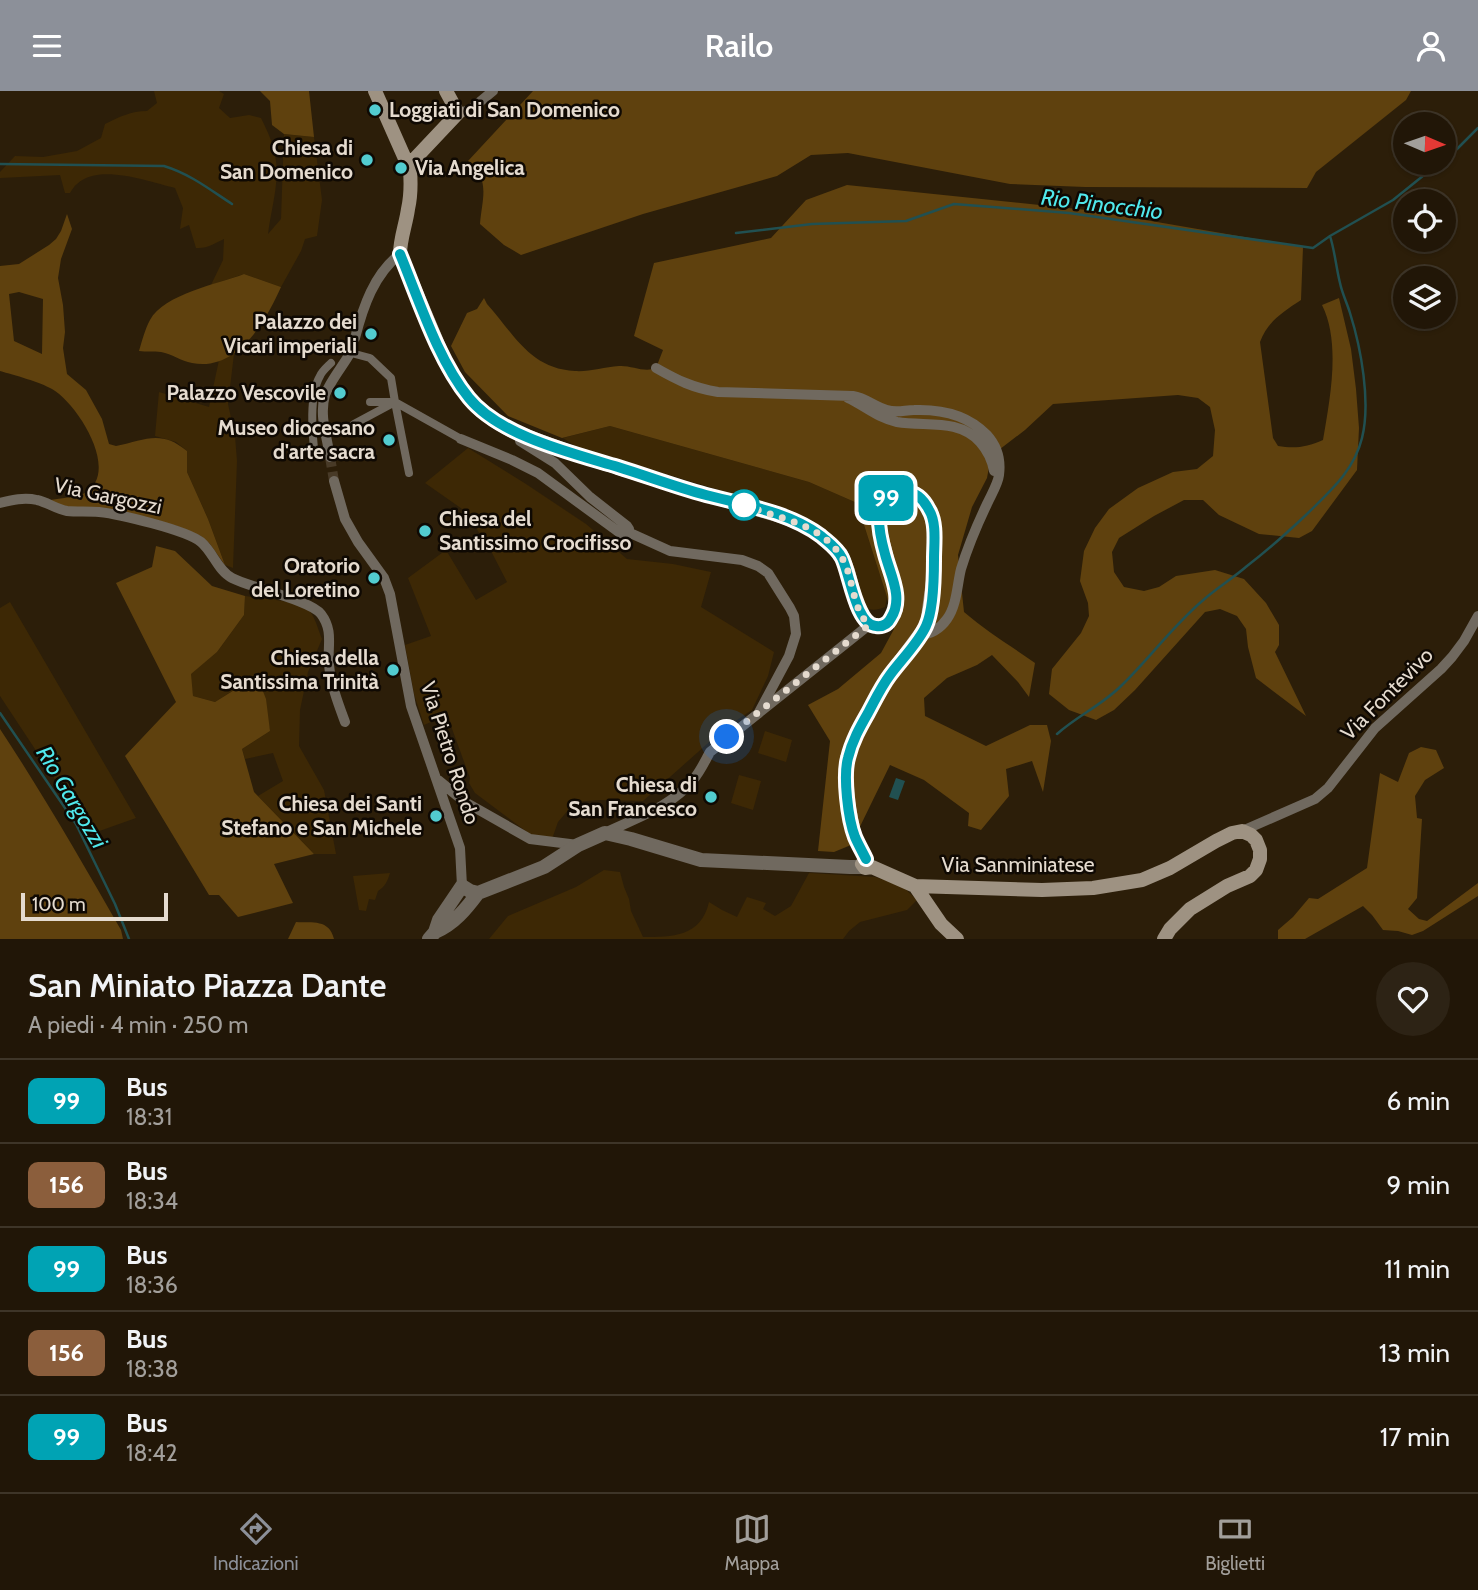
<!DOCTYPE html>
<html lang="it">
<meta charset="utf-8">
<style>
body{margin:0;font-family:Cabin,sans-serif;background:#2d2315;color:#f1f3f6;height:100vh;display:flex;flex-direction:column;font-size:26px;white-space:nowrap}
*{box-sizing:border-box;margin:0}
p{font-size:23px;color:#a29f9b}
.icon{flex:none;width:38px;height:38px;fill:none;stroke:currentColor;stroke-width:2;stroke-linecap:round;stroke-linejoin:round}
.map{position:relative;height:848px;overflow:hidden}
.details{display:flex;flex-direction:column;background:#211607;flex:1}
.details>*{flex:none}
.badge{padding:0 14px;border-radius:10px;font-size:24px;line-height:46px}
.needle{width:46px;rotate:92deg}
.buttons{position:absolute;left:1393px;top:21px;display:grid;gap:14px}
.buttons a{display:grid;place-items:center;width:63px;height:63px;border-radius:50%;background:#211607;box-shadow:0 2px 5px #0004,0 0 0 2px #3e3528;font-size:35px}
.scale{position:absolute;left:21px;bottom:18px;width:147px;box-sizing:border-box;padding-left:7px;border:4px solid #e5dbcf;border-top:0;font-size:19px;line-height:24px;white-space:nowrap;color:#e5dbcf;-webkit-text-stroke:5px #0f0903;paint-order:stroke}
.you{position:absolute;width:35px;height:35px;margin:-18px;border:5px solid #fff;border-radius:50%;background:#1a73e8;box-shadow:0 0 0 10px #1a73e833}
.map>.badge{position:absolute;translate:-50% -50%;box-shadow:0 0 0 4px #fff}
.round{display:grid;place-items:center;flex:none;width:74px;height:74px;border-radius:37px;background:#2d2315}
.summary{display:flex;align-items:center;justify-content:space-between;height:119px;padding:0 28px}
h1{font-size:33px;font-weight:600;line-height:52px}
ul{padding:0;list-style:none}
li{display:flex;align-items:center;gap:21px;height:84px;padding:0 28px;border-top:2px solid #3e3528}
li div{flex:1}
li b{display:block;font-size:26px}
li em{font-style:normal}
li .badge{min-width:77px;font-weight:700;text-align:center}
header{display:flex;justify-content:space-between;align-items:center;height:91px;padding:0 28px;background:#8c9099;color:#fff;font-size:32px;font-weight:600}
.tabs{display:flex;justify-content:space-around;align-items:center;height:98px;border-top:2px solid #3e3528;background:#211607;font-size:19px;color:#a29f9b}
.tabs a{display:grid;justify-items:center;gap:4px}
.tabs .current{color:#8c9099}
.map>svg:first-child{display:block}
.green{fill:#3d2805}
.forest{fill:#5f410e;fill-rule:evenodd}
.water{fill:#215051}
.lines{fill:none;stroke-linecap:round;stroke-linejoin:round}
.stream{stroke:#215051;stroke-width:2.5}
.minor-tunnel{stroke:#483a27;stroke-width:10;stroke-dasharray:10 5;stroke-linecap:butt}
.pedestrian{stroke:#70695f;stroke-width:8}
.minor{stroke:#70695f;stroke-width:10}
.tertiary{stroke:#70695f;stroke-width:14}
.secondary{stroke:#9e9282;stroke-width:14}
.line-casing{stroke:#fff;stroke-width:16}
.line{stroke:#00a3b4;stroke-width:10}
.walk{stroke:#e5dbcf;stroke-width:7;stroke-dasharray:0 12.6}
.poi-dot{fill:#52ccd0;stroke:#0f0903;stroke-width:2.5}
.stop-dot{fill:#fff;stroke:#00a3b4;stroke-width:3.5}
.labels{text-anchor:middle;stroke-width:5;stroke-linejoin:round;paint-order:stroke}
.poi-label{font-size:21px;font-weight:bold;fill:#e5dbcf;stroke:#0f0903;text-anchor:end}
.street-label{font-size:21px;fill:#e5dbcf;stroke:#0f0903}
.water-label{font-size:23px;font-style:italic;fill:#50e8ec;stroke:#0f0903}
</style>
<header><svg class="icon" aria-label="menu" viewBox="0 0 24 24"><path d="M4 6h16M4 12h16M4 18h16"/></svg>Railo<svg class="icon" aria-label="person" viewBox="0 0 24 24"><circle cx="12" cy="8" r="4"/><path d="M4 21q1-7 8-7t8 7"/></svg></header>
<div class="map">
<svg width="1478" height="848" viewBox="0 0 1478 848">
<rect width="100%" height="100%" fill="#2c1e09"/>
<!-- green -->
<path class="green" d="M 154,0 L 219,0 L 224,3 L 219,17 L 230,27 L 249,24 L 261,27 C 268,41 274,54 276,70 C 279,94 271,119 268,143 L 281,128 L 284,43 L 314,46 L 322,109 L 317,145 L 305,148 L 301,160 L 281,196 L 244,183 L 211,194 L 223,169 L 224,148 C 215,152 207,158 196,157 L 189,134 L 180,138 L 183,117 L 175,97 C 149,91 99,72 77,93 C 74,95 72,99 70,102 L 65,102 L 60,84 L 0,87 L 0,81 L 15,65 L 43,66 L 77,60 L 101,47 L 105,33 C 119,26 131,20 147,20 L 157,12 Z
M 234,263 L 228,313 L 235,345 L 237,370 L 233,477 L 225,474 L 208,428 L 187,381 L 187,360 L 176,351 L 155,345 L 159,301 L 209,316 L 219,269 Z
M 610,335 L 809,391 L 857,412 L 887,506 L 885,516 C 875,520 870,520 862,514 L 818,435 L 800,425 L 780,417 L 578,357 L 563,347 Z
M 468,357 L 526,393 L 586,433 L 627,468 L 673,473 L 711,481 L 701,516 L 774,561 L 768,585 L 752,619 L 725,637 L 643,710 L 599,709 L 575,711 L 558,731 L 552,748 L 531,744 L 475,702 L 469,692 L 470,687 L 447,624 L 424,634 L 414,603 L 405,554 L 431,545 L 408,487 L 446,459 L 476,509 L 507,491 L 491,460 L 465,420 L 425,392 Z
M 245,505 C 259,507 297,510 307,517 C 315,524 318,539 322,548 L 308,581 L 300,619 L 299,655 L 324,699 L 336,763 L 314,763 L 258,705 L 283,690 L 273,662 L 245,668 L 242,658 L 270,640 L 257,585 L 215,611 L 193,605 L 190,583 L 217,561 L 244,524 Z
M 10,511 L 136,727 L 91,743 L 0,605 L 0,517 Z
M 765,640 L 792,649 L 786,671 L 758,662 Z
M 739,684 L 761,690 L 753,719 L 731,712 Z
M 604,779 L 620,781 L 624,796 L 629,808 L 631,820 L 643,846 C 672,846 701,846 709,811 L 722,819 L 737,826 L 747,806 L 766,812 L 763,818 L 775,825 L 791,815 L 809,782 L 875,786 L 901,794 L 917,809 L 907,819 L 860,831 L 849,840 L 843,848 L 489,848 L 508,825 L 576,796 Z
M 390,782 C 388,789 385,796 378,800 L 375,809 L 369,808 L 366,820 L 359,819 L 353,785 Z"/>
<!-- forest -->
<path class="forest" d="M 260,0 L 309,0 L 314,46 L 284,43 L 272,34 L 270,10 Z
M 533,0 L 1411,0 L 1406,9 L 1316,81 L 1307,97 L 1085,96 L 1010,93 L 848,62 L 811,64 L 777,85 L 643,123 L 521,164 L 504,154 L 480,133 C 482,107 491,89 468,70 Z
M 847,94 L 1087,119 L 1303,156 L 1301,209 C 1283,221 1268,230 1260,251 L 1273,347 L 1278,355 C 1295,358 1307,356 1323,349 C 1330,308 1341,252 1322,214 L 1339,207 L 1351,258 L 1356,298 L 1359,337 L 1357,379 L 1312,440 L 1299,447 L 1259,443 L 1219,424 L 1203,409 L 1184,409 L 1154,425 L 1119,447 L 1112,461 L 1114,481 L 1124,496 L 1144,500 L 1159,496 L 1176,485 L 1215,479 L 1244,488 L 1266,512 L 1279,534 L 1279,554 L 1275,561 L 1306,625 L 1256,587 L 1248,556 L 1246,538 L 1237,525 L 1220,518 L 1205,521 L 1135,599 L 1114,619 L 1096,629 L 1069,619 L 1049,603 L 1052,578 L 1081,542 L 1089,525 L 1088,512 L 1080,490 L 1084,460 L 1095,437 L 1109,418 L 1138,397 L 1173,381 L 1197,378 L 1213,365 L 1215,339 L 1210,316 L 1198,307 L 1178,304 L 1053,313 L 1025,339 L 991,365 L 987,387 L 972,416 L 958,464 L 964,521 C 986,540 1011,555 1035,572 L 1029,606 L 1018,591 L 992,564 L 977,574 L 947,587 L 924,607 L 925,625 L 986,655 L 1030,634 L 1047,634 L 1051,650 L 1043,701 L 1032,670 L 1006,678 L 1009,705 L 981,739 L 968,735 L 969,722 L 924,689 L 890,674 L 851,754 L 834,761 L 818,760 L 830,650 L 808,614 L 838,598 L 881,562 L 894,538 L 887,506 L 857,412 L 809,391 L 610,335 L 562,347 L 508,325 L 465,281 L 451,255 L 467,222 L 477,218 L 484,207 L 487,213 C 514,243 530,278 575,280 C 589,281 604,276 619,275 C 631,274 644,282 656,277 L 663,259 L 634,245 L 654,172 L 771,147 L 806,109 Z
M 67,123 L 72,138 L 61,168 L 58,187 L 63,214 L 65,241 L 63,257 L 67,283 L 86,299 L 102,328 L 109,353 L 116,355 C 145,349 161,338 187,360 L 187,381 L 208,428 L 225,474 L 210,453 L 201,445 L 177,435 L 113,419 L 67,418 L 45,410 C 54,408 75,406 83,403 C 123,383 77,312 52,298 C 40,291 14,284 0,280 L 0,175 L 19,173 L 49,154 L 56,148 L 61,140 ZM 19,201 L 43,208 L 42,263 L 14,250 L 9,203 Z
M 244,183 L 281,196 C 266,230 237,281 192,272 C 181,270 172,263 161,261 C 154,260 146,261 139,260 C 142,250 145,238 150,229 C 164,203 218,193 244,183 Z
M 156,455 L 175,460 L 212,495 L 245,505 L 244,524 L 217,561 L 191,583 L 193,605 L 215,611 L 257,585 L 266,608 L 270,640 L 242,658 L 254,701 L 314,763 L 274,773 L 293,812 L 238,826 L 219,804 L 209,804 L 125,665 L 176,611 L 116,492 L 152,476 Z
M 0,638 C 43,703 82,771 121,839 L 123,848 L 0,848 Z
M 1421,656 L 1436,659 L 1444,677 L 1425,689 L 1415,705 L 1417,727 L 1422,728 L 1417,807 L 1408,818 L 1419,828 L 1427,830 L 1478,792 L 1478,805 L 1423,840 L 1412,844 L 1398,840 L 1383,839 L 1372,824 L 1363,815 L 1305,848 L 1278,848 L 1278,839 L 1293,826 L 1309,807 L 1318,808 L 1367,777 L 1380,682 L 1398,691 L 1409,662 Z
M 296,831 C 313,832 329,828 334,848 L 288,848 Z"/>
<!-- water -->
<path class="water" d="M 896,687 L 905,690 L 898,709 L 889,706 Z"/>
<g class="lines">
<!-- stream -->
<path class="stream" d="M 1444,68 L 1457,58 L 1478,37
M 0,73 L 164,75 C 190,83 209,98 232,113
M 736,142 L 812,133 L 906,130 L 954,113 L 1069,122 L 1313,157 L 1330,145 L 1393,109 L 1439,72
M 0,622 L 76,733 L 115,813 L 129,848
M 1057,643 C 1077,625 1102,614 1121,595 C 1149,568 1172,536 1201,511 C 1215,498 1232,488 1247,475 C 1268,459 1288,441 1307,423 C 1329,401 1354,380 1362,347 C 1371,311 1361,257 1350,222 C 1347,212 1342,202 1340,192 C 1336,176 1335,161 1330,145"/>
<!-- minor-tunnel -->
<path class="minor-tunnel" d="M 330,366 L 334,390"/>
<!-- pedestrian -->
<path class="pedestrian" d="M 355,263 L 370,267 L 391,287 L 395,311 L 461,348
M 370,311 L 392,311
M 395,311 L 409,382
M 354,333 L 395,311
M 329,362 L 315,365 C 312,343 309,304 320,285 C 322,280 327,276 331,272"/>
<!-- minor -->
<path class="minor" d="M 458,22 L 470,19 L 493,0
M 355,247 C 363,216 374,183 400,163
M 656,277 C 677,289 693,297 718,301 L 853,305 C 866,307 875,316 887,319 C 896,322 905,319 914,319 C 941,318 968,324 987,344 C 997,355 1001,369 999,384 C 998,393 991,404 987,413 C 977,434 968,455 961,478 C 957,494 957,514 947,528 C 940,538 931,543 920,544
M 848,307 C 865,315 878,327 897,331 C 926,336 958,327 980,351 C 988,360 992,368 994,380
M 519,342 L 520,350 L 555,372 L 590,406 L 627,435 L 629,438 L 628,441
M 461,348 L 512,369 L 538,382 L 620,442 L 623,443 L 628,441 L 670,460 L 742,469 L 758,475 L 768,482 L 790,517 L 794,525 L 796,543 L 789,565 L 758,623
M 330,366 C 327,346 319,324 325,304 C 329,292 342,276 349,264
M 334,390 L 345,428 L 358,451 L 384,487 L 390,503 L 411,615 L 460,757 L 462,795
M 0,412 C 12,409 24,406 37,409 C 47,411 56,418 67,420 C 77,421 88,420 99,421 C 119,423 186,439 201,451 C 213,461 218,480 232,487 C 251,497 310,509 321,523 C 334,540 327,556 329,574 C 331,594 338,612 345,631
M 438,689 L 465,711 L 530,748 L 578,754
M 1242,740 L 1315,708 L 1328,697 L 1375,637 L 1441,578 L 1452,566 L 1464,550 L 1478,525
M 605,742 C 636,727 671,716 693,689 C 700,681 705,670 710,661 L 869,534"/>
<!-- tertiary -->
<path class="tertiary" d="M 478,802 L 544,776 L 578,754 L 605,742 L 631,748 L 701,769 L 850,776 L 863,776
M 435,841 C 454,833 466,818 478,802
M 429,848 L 435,841 L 439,829 L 462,795 L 470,800 L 478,802"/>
<!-- secondary -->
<path class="secondary" d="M 375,0 L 410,79 C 411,92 411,105 408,118 C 406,133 400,148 400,163 L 448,277 L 469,307 L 481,320 L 493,329 L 510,339 L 584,366 L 686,398 L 784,426 L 810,437 L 834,456 L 841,463 L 848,480 L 857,515 L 862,525 L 869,534 L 881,535 L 890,530 L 896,518 L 897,506 L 880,440 L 879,417 L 887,406 L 895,402 L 908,401 L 919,405 L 931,421 L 935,446 L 934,482 L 927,534 L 887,588 L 855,646 L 847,670 L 846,690 L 848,711 L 854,743 L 866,768
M 408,75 L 458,22 L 446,0
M 866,768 L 862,773 L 865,777 L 872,776 L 915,795 L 1042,799 L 1093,797 L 1142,789 L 1170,777 L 1216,750 L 1232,742 L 1242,740 L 1251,744 L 1256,749 L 1260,759 L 1260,768 L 1256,779 L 1250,785 L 1227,795 L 1190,818 L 1170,838 L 1164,848
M 915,795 L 941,833 L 957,848"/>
</g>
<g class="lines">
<!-- line casing -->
<g class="line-casing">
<path id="line" d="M 400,163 C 419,209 438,269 469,307 C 500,345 572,362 618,376 C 647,385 676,396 706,404 C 744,414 789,421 821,445 C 829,452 837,457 842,467 C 850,483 856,534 876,535 C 883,536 888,533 891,527 C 904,507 890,483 885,463 C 881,449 878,433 879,420 C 882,403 904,395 918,405 C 922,408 927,415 929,419 C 937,432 934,453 934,468 C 934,484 933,520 926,535 C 919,551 901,569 890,584 C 881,596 875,609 868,622 C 860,636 852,650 848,667 C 843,685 848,728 855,746 C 858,753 862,760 866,768"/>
</g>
<!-- line -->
<use href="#line" class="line"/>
<!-- walk -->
<path class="walk" d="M 727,646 L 869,534 C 856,522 854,501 849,484 C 835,433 781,429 744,414"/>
</g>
<!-- markers -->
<g class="poi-dot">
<circle cx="375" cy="19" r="7"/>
<circle cx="367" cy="69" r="7"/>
<circle cx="401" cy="77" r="7"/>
<circle cx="371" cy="243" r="7"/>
<circle cx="340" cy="302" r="7"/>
<circle cx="389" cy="349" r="7"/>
<circle cx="425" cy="440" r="7"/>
<circle cx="374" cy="487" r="7"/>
<circle cx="393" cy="579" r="7"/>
<circle cx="711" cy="706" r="7"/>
<circle cx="436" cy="725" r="7"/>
</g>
<circle class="stop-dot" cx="744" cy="414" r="14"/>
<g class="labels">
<!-- poi labels -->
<g class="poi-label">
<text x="389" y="26" text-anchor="start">Loggiati di San Domenico</text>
<text x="353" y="64">Chiesa di<tspan x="353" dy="24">San Domenico</tspan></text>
<text x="415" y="84" text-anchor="start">Via Angelica</text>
<text x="357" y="238">Palazzo dei<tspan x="357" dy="24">Vicari imperiali</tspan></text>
<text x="326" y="309">Palazzo Vescovile</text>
<text x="375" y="344">Museo diocesano<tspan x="375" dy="24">d'arte sacra</tspan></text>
<text x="439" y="435" text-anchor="start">Chiesa del<tspan x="439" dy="24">Santissimo Crocifisso</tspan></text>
<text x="360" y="482">Oratorio<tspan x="360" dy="24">del Loretino</tspan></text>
<text x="379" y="574">Chiesa della<tspan x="379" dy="24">Santissima Trinità</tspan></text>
<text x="697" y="701">Chiesa di<tspan x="697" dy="24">San Francesco</tspan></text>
<text x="422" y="720">Chiesa dei Santi<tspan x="422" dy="24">Stefano e San Michele</tspan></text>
</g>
<!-- street labels -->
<g class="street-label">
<text transform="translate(108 405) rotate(12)" y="7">Via Gargozzi</text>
<text transform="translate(1387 603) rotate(-45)" y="7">Via Fontevivo</text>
<text transform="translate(450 662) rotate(72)" y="7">Via Pietro Rondo</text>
<text x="1018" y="781">Via Sanminiatese</text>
</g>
<!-- water labels -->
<g class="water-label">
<text transform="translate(1102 113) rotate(7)" y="8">Rio Pinocchio</text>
<text transform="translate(72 706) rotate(59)" y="8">Rio Gargozzi</text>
</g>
</g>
</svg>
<div class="buttons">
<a><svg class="needle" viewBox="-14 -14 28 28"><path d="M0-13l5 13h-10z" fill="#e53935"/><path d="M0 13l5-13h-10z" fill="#a29f9b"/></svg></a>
<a><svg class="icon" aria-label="locate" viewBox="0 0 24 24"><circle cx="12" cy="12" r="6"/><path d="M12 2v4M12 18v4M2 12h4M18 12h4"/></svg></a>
<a><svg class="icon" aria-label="layers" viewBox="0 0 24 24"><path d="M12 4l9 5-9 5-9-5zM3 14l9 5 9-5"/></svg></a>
</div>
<div class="scale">100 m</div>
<div class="you" style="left:727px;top:646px"></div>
<b class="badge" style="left:886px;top:407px;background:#00a3b4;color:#fff">99</b>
</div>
<section class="details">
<div class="summary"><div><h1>San Miniato Piazza Dante</h1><p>A piedi · 4 min · 250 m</p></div><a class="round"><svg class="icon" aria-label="heart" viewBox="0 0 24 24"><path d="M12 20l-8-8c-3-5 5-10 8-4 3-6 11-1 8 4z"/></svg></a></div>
<ul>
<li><span class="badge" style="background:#00a3b4;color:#fff">99</span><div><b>Bus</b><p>18:31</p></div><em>6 min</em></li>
<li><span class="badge" style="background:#8b5e3c;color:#fff">156</span><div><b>Bus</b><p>18:34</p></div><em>9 min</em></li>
<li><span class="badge" style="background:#00a3b4;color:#fff">99</span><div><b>Bus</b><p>18:36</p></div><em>11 min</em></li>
<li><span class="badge" style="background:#8b5e3c;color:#fff">156</span><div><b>Bus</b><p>18:38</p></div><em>13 min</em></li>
<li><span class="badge" style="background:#00a3b4;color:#fff">99</span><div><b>Bus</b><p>18:42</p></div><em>17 min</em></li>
</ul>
</section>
<nav class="tabs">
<a class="current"><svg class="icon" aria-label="directions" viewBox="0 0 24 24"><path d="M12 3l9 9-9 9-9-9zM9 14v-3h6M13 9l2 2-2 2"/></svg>Indicazioni</a>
<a><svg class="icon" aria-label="map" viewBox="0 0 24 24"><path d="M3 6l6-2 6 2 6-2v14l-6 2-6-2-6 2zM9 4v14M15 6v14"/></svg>Mappa</a>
<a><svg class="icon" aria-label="tickets" viewBox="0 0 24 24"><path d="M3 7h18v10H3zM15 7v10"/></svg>Biglietti</a>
</nav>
